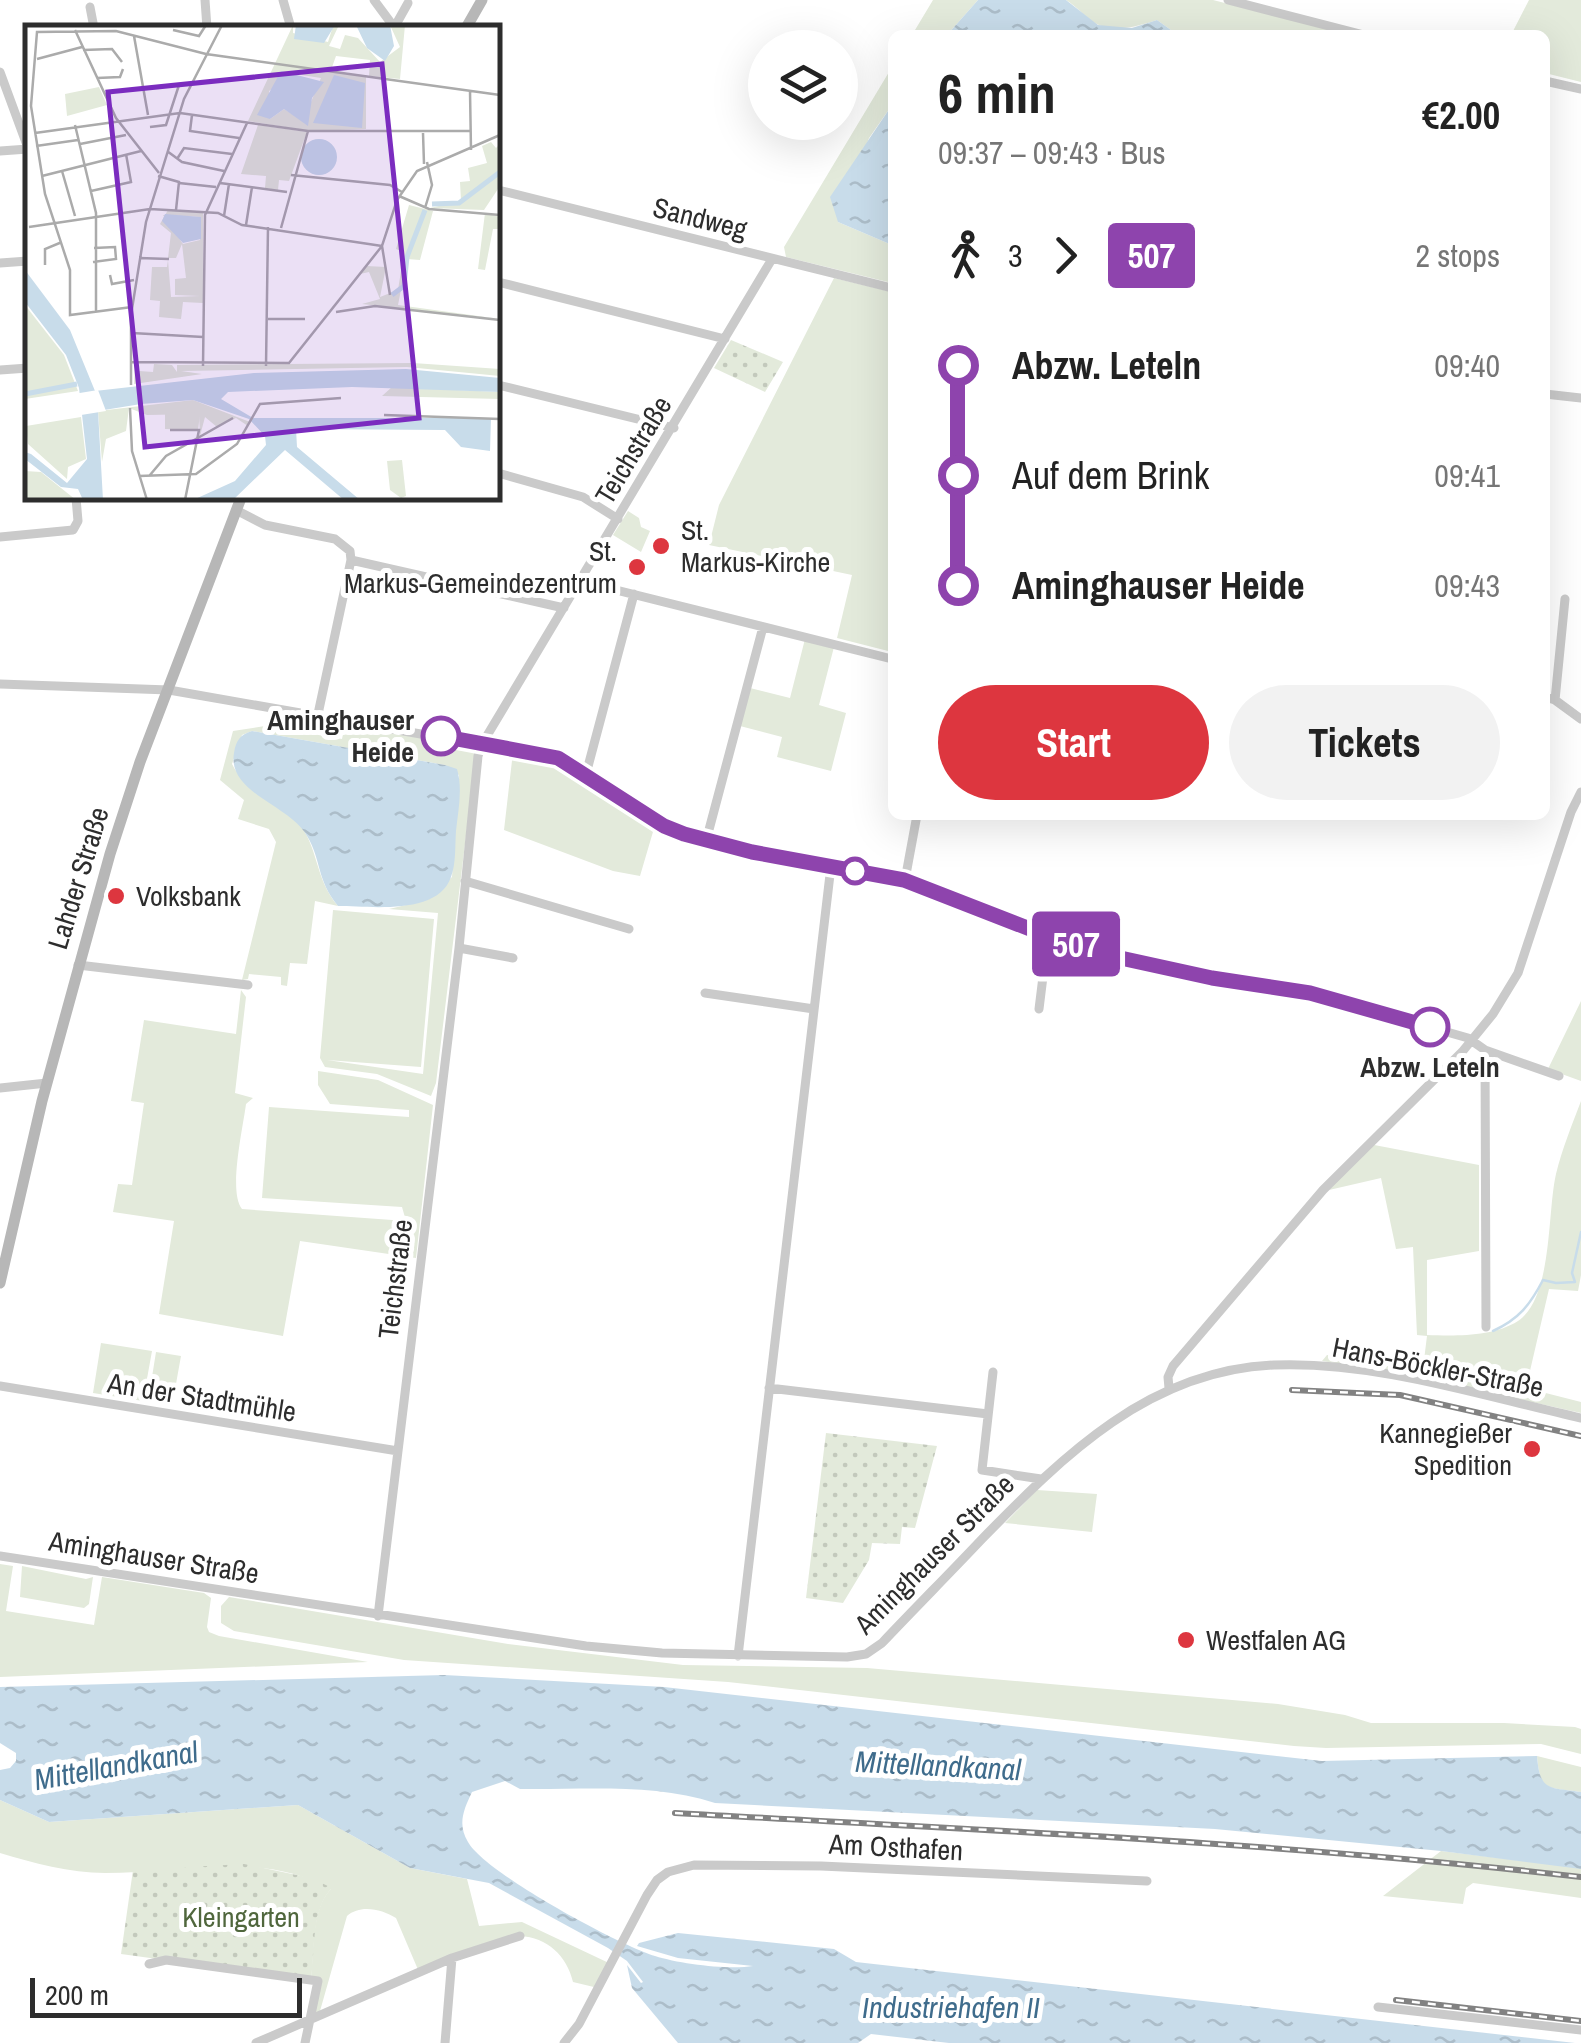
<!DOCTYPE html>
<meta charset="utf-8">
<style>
body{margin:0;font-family:"Archivo Narrow",sans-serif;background:#f2f2f2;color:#222;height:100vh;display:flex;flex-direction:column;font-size:38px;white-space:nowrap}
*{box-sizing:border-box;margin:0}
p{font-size:32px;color:#767676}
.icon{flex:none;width:55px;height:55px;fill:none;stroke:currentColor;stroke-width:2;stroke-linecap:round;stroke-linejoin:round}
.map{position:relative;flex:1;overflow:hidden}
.sheet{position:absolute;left:888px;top:30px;width:662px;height:790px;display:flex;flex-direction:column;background:#fff;border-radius:15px;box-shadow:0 10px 40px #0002}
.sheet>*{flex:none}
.badge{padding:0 20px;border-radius:8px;font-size:35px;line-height:65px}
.controls{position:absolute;left:748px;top:30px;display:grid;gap:20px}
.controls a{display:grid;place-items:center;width:110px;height:110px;border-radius:50%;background:#fff;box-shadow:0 10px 40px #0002;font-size:50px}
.scale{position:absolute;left:30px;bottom:25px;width:272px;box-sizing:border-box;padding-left:10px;border:5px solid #2d2d2d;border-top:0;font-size:28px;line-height:35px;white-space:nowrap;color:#2d2d2d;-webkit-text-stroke:8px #fff;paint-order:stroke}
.map>.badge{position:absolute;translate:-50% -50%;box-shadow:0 0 0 5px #fff}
.legs{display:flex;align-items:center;gap:15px;height:110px;padding:0 50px;font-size:32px}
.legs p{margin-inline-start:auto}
.summary{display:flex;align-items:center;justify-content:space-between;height:170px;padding:0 50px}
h1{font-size:55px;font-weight:800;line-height:75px}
.action{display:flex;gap:20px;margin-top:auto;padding:20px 50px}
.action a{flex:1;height:115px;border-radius:60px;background:#dd363f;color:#fff;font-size:40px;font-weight:800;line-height:115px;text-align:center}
.action a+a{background:#f2f2f2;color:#222}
ul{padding:0 50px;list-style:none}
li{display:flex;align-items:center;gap:35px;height:110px;font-size:38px}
li i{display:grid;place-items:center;width:15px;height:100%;margin:0 12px;background:currentColor}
li i::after{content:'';width:25px;height:25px;margin:-12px;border:8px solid;border-radius:50%;background:#fff}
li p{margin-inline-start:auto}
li:first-child i{background:linear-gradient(#0000 50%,currentColor 0)}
li:last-child i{background:linear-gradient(currentColor 50%,#0000 0)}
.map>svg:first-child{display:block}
.green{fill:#e3eadb}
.garden{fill:url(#garden-dots)}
.water{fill:url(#water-ripples)}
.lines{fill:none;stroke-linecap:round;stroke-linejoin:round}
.stream{stroke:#c8dcea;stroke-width:2.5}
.street{stroke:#cacaca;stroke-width:9}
.secondary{stroke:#b7b7b7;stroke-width:11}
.rail-casing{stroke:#828282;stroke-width:6}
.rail{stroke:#fff;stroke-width:2.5;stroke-dasharray:8;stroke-linecap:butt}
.line-1-casing{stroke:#fff;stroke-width:22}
.line-1{stroke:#8e44ad;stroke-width:15}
.poi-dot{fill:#dd363f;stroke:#fff;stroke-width:4}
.stop-1-dot{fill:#fff;stroke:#8e44ad;stroke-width:5}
.labels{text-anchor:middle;stroke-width:10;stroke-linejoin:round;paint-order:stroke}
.street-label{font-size:28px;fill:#2d2d2d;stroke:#fff}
.poi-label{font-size:28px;fill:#2d2d2d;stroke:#fff;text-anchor:start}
.stop-label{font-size:28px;font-weight:bold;fill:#2d2d2d;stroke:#fff;text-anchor:end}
.park-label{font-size:28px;fill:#50673d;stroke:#fff}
.water-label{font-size:30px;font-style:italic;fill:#3f6c8c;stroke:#fff}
.inset-river{fill:none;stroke:#c8dcea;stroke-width:5}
.inset-road{fill:none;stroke:#ababab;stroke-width:2.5}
.view{fill:#7b2cbf;fill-opacity:0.15;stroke:#7b2cbf;stroke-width:5}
.inset-edge{fill:none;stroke:#2d2d2d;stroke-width:5}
</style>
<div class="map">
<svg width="1581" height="2043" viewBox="0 0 1581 2043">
<defs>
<pattern id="garden-dots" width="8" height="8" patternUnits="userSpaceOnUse" patternTransform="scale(2.5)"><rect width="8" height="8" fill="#e3eadb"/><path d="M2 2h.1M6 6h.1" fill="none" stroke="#c3c9bc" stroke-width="1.8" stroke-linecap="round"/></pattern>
<pattern id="water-ripples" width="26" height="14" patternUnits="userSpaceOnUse" patternTransform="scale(2.5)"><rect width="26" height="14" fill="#c8dcea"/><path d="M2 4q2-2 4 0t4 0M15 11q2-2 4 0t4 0" fill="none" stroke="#acbdc9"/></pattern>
</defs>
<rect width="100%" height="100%" fill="#fff"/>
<!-- green -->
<path class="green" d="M 933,0 L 978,0 L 947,35 L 912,35 Z
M 1066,0 L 1213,0 L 1351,35 L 1178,35 L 1157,20 C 1139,26 1118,32 1099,25 C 1088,21 1077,6 1066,0 Z
M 1529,0 L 1581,0 L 1581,82 L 1545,73 L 1545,35 L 1511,35 Z
M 892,67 L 892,105 L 869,138 L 838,222 L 892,245 L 892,283 L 786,257 L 784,247 Z
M 834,278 L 892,292 L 892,652 L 837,638 L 852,575 L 709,545 L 719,505 Z
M 628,511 L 639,518 L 641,527 L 650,531 L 641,552 L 613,535 Z
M 805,639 L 834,647 L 819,705 L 846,713 L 831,771 L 777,757 L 782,737 L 740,726 L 750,688 L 790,698 Z
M 269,710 L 310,716 L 307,733 L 342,739 L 345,724 L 471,746 L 476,753 L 436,1083 L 431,1096 L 377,1074 L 325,1067 L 320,1058 L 333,910 L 434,919 L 421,1067 L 327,1060 L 423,1074 L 438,913 L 389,909 L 423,901 L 452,877 L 459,775 L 445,765 L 252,731 L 242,735 L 232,764 C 246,793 276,799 297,821 C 319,846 314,878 338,906 L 315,901 L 307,964 L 290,963 L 287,986 L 281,985 L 281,977 L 249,974 L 248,979 L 242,980 L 276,842 L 269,829 L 238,819 L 244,800 L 220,780 L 233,731 L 265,726 Z
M 513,752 L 564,766 L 655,825 L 640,876 L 613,871 L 504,830 Z
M 241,990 L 246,997 L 235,1093 L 253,1098 L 246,1104 C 243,1128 228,1192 242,1209 L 406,1221 L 402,1207 L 262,1198 L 269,1107 L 409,1117 L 409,1110 L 330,1104 L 318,1085 L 318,1071 L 378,1080 L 433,1105 L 416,1258 L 300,1241 L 283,1336 L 159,1314 L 174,1221 L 113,1212 L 118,1184 L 132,1185 L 144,1103 L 131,1101 L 144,1020 L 236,1034 Z
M 1581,1001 L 1581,1081 L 1548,1069 Z
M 1581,1101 L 1581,1275 L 1578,1291 L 1549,1289 L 1526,1388 L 1581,1402 L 1581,1413 L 1407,1374 L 1322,1361 L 1327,1355 L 1423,1368 L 1427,1336 L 1417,1335 L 1413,1247 L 1396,1249 L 1381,1178 L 1329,1190 L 1369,1144 L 1479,1165 L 1479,1251 L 1427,1260 L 1427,1335 C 1455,1336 1493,1337 1518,1321 C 1553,1297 1547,1213 1556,1174 C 1562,1149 1572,1125 1581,1101 Z
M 101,1343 L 152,1351 L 143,1401 L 93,1393 Z
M 156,1352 L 181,1356 L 172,1406 L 148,1402 Z
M 1037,1490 L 1097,1494 L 1092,1532 L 1005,1523 Z
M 0,1564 L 13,1566 L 6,1611 L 94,1625 L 102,1577 L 204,1593 L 211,1598 L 207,1627 L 209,1632 L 219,1636 L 368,1662 L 0,1677 Z
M 22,1566 L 86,1579 L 93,1577 L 89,1604 L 84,1608 L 20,1597 Z
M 229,1597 L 508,1644 L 683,1665 L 867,1668 L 1278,1704 L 1345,1715 L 1371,1723 L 1504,1723 L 1575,1727 L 1581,1729 L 1581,1754 L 1541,1744 L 1326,1748 L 1294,1746 L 728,1682 L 404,1660 L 234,1631 L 221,1623 L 221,1606 Z
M 1537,1756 L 1581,1767 L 1581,1792 C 1548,1787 1540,1793 1537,1756 Z
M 0,1800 L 49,1822 L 298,1805 L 410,1868 L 467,1879 L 479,1926 L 522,1922 L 611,1964 L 598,1988 L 573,1982 C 567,1956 547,1937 520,1936 L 419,1972 L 396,1918 C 382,1909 360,1904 347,1916 L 318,2018 L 310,2017 L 318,1982 L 311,1980 C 314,1953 311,1909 331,1889 C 259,1850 183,1873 105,1873 C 70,1873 33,1863 0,1853 Z
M 1441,1851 L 1581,1868 L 1581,1898 L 1473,1883 L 1466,1888 L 1463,1904 L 1383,1896 Z"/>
<!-- garden -->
<path class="garden" d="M 731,340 L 783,362 L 765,392 L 714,368 Z
M 826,1433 L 937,1446 L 915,1528 L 902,1527 L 900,1544 L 872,1543 L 869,1560 L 843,1603 L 806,1598 Z
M 244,1864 L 311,1878 L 332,1888 C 311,1909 315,1952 311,1980 L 121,1954 L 133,1870 Z"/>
<!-- water -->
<path class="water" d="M 978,0 L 1066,0 L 1098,25 L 1132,28 L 1157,20 L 1178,35 L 947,35 Z
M 892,105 L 892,245 L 838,222 L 830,197 Z
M 252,731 L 445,765 L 457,769 C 463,789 458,811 456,831 C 455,845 456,864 451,877 C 438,916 369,906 338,906 C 316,879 322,861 307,836 C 290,805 227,793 234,753 C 236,740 240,735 252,731 Z
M 444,1675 L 664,1687 L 1322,1761 L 1537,1756 C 1540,1792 1549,1787 1581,1792 L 1581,1869 L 1441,1851 L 1215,1829 L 715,1803 C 654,1783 584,1790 520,1789 L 505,1781 L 472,1792 C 464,1809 457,1824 468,1842 C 485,1873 619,1945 655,1956 C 680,1964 729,1970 753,1966 L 678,1958 L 637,1946 L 639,1943 L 678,1933 L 834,1949 L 856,1962 L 1575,2043 L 949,2043 L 871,2034 L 858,2043 L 678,2043 L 632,1988 L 627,1965 L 641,1983 L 643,1982 L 627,1961 L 608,1948 L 489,1883 L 410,1868 L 298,1805 L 49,1822 L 0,1800 L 0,1770 L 10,1768 L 16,1761 L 16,1753 L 0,1743 L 0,1687 Z"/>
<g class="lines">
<!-- stream -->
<path class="stream" d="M 1493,1331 C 1519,1319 1530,1305 1543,1280 L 1556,1283 L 1575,1282 L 1572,1273 L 1581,1232"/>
<!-- street -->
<path class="street" d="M 205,0 L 207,28
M 283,0 L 291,28
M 374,0 L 394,27
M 1228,0 L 1364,35
M 90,7 L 94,28
M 394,28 L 408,3
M 0,72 L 28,148
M 1545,81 L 1581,89
M 0,151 L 28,149
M 498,190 L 892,288
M 0,263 L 28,261
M 498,282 L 725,339
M 0,370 L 28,368
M 498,385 L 674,428
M 1545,394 L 1581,398
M 498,473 L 583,497 L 618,519
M 236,510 L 265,525 L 335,539 L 350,551 L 351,560 L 318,714
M 0,537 L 73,530 L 78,521 L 76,498
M 351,560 L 564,608
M 580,581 L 892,659
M 0,684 L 169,690 L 558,758 L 664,826 L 684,834 L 752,852 L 905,880 L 1048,936 L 1116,957 L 1213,978 L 1310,993 L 1468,1038 L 1485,1050 L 1486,1327
M 1545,697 L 1555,700 L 1581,719
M 1555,700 L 1565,599
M 586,774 L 634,594
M 706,841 L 763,627
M 905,880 L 917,815
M 465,881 L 629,929
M 459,948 L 513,958
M 78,965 L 248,985
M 705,993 L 814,1009
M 1039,1009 L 1048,936
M 1485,1050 L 1559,1076
M 0,1088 L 47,1083
M 993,1372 L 982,1470 L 1041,1479
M 0,1386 L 398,1451
M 769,1388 L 988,1414
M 1169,1388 L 1168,1377 L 1173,1366 L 1323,1190 L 1462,1052 L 1493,1014 L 1518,973 L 1571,812 L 1581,792
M 0,1556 L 586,1646 L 662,1653 L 847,1657 L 866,1654 L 882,1643 C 915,1608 949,1574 982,1539 C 1064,1455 1150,1370 1274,1365 C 1377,1361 1482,1396 1581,1418
M 378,1616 L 459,948 L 478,756 L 482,744 L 772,259
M 738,1656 L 831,866
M 149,1964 L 166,1960 L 318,1981 L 305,2043
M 1378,2007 L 1581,2030
M 256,2043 L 452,1958 L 520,1936
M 445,2043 L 452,1958
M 564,2043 L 579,2024 L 647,1895 L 657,1880 L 668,1872 L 694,1865 L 821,1866 L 1147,1881"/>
<!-- secondary -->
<path class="secondary" d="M 466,28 L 482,0
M 0,1283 L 42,1101 L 110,854 L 140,762 L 241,498"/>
<!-- rail casing -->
<g class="rail-casing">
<path id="rail" d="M 1292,1390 L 1400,1395 L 1581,1436
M 675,1813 C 978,1830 1280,1842 1581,1877
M 1396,2000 L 1581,2021"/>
</g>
<!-- rail -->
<use href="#rail" class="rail"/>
</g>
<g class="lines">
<!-- line-1 casing -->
<g class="line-1-casing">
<path id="line-1" d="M 441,736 L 558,758 L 664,826 L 684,834 L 752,852 L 904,880 L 1048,936 L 1116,957 L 1212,978 L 1310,993 L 1430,1027"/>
</g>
<!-- line-1 -->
<use href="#line-1" class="line-1"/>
</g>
<!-- markers -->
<g class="poi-dot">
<circle cx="661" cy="546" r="10"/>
<circle cx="637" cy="567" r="10"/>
<circle cx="116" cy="896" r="10"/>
<circle cx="1532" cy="1449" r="10"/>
<circle cx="1186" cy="1640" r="10"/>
</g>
<g class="stop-1-dot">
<circle cx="441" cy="736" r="18"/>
<circle cx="855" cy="871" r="12"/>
<circle cx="1430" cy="1027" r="18"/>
</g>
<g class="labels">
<!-- street labels -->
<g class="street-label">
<text transform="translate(700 218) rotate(14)" y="10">Sandweg</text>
<text transform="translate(633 450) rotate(-59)" y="10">Teichstraße</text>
<text transform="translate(78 878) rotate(-73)" y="10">Lahder Straße</text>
<text transform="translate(395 1279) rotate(-83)" y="10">Teichstraße</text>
<text transform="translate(1438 1367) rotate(11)" y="10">Hans-Böckler-Straße</text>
<text transform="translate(202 1397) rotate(9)" y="10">An der Stadtmühle</text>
<text transform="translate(934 1554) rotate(-45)" y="10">Aminghauser Straße</text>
<text transform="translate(154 1557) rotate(9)" y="10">Aminghauser Straße</text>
<text transform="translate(896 1847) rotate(3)" y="10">Am Osthafen</text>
</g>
<!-- poi labels -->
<g class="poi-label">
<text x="681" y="540">St.<tspan x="681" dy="32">Markus-Kirche</tspan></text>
<text x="617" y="561" text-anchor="end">St.<tspan x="617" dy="32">Markus-Gemeindezentrum</tspan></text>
<text x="136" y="906">Volksbank</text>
<text x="1512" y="1443" text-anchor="end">Kannegießer<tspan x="1512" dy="32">Spedition</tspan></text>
<text x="1206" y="1650">Westfalen AG</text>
</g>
<!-- stop labels -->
<g class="stop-label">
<text x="414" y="730">Aminghauser<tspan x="414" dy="32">Heide</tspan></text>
<text x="1430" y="1077" text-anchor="middle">Abzw. Leteln</text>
</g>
<!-- park labels -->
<g class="park-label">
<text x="241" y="1927">Kleingarten</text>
</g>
<!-- water labels -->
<g class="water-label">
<text transform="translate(116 1766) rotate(-10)" y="10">Mittellandkanal</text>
<text transform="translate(938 1766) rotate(3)" y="10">Mittellandkanal</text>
<text x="951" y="2018">Industriehafen II</text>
</g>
</g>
<!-- overview -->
<g transform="translate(25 25)">
<rect width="475" height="475" fill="#fff"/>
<path d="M 268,0 L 268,8 L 303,17 L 308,1 L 314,0 L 304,21 L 315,24 L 320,10 L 333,13 L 355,37 L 375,22 L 365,0 L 380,0 L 375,54 L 344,51 L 345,35 L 311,31 L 306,45 L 341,52 L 341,104 L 286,106 L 223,96 ZM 270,49 L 296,53 L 278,96 L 259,84 L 245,94 L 244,66 ZM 233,100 L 282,107 L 264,156 L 254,155 L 253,165 L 240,163 L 241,151 L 216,149 ZM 466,117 L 471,123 L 475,119 L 475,161 L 459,185 L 405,183 L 436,176 L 435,157 L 445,156 L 443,143 L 462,138 L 457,121 ZM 384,180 L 408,186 L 395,235 L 382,234 L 373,280 L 475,294 L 337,279 L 355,274 L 344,247 L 335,249 L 341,241 L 361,242 L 355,272 L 373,265 L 379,227 L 371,224 ZM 143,185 L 178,188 L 178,278 L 158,277 L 156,294 L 134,292 L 135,276 L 125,275 L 127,242 L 142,242 L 143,235 L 146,272 L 175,271 L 150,270 L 150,254 L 161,253 L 157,219 L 151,233 L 143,233 L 146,208 L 135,199 ZM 138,190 L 176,192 L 175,215 L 158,219 ZM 460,188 L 475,192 L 475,204 L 468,204 L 460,245 L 453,244 ZM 110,338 L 114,346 L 128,347 L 129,339 L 147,340 L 152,347 L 152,340 L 388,338 L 475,344 L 475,351 L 382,342 L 156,346 L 177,349 L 109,359 ZM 367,362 L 475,367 L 475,374 L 357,371 ZM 168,375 L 225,397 L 223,401 L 211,393 L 192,402 L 180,392 L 175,411 L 174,389 L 122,390 L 104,383 L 101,406 L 81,414 L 77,437 L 73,386 ZM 56,392 L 61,434 L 43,442 L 42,454 L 3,419 L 1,401 ZM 377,435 L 381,471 L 376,473 L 365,465 L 362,436 ZM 0,446 L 16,447 L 51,475 L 2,475 Z" fill="#e3eadb" fill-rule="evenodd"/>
<path d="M 0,280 L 39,330 L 53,366 L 0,374 Z" fill="#e3eadb"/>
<path d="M 74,62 L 82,80 L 42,91 L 40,69 Z" fill="#e3eadb"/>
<path d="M 159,386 L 175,389 L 173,405 L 140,404 L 140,389 Z" fill="#e3eadb"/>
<path d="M 271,0 L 310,0 L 299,18 L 269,14 ZM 331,0 L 365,0 L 369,21 L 360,36 L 342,23 ZM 256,46 L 299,57 L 287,73 L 283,101 L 259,84 L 245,94 L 232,90 ZM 309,50 L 340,58 L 337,103 L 288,98 ZM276 132a18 18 0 1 1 36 0a18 18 0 1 1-36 0ZM 140,189 L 176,192 L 176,214 L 158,218 L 137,196 ZM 0,245 L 45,305 L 70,366 L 229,348 L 381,344 L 475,353 L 475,367 L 327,362 L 203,367 L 196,374 L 228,393 L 466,393 L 465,426 L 436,422 L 420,405 L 271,404 L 272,422 L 335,475 L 319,475 L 260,425 L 209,474 L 168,475 L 210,456 L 241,420 L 240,411 L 224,394 L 168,375 L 116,379 L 73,386 L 78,475 L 58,475 L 53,464 L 36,462 L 0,434 L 0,427 L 6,429 L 42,458 L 62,434 L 54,363 L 41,330 L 0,277 Z" fill="#c8dcea"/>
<path d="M 73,365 L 81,386 L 0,399 L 0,392 L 45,384 L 0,389 L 0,377 Z" fill="#fff"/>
<path class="inset-river" d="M 407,179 L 434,178 L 475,147M 367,270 L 379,261 L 382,232 L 400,185M 0,369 L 52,359"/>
<path class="inset-road" d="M 50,5 L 91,93 L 134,148M 148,5 L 174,11 L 181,0M 109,11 L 123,90M 58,25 L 87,24 L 97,37M 12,34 L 57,22M 72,53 L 95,52 L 98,44M 445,66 L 446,125M 167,90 L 165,106 L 214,113M 50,100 L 71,188 L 71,287M 125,102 L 141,100 L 154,60M 10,108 L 155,88 L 283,106 L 446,106M 398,108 L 399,139M 55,119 L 101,110M 11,121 L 53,115M 142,126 L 157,137 L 199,146M 152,134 L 159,123 L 207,129M 37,146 L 50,191M 266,150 L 365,160 L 377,167M 17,151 L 116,126M 133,151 L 154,157 L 151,185M 154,158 L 191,162M 195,158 L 262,167M 66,166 L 106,157 L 101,129M 374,171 L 404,184 L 475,190M 400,183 L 407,160 L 402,137M 199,191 L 204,159M 221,200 L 227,162M 4,202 L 125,184 L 193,188 L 217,200 L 357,221M 256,203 L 283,106M 357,221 L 365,270M 114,233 L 144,234M 68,237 L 91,234 L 90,222 L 69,223M 20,240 L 20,224 L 37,217M 85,250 L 87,259 L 109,255M 107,282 L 45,290 L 45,245 L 20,169 L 6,81 L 12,7 L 91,6 L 181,29 L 475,70M 311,287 L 350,281 L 475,295M 243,294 L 280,294M 107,308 L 178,312M 107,337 L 264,338 L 357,221 L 372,175 L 392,146 L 475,110M 178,341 L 180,190 L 222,98M 241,341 L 243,202M 106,360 L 106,290 L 121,197 L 159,74 L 197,0M 105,383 L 107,426 L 122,475M 359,390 L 475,394M 145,405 L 174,405 L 160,475M 125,450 L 141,431 L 208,393M 114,451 L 171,449 L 212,419 L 235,379 L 316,373"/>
<path class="view" d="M 357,39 L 394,393 L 120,422 L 83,67 Z"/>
<rect width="475" height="475" class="inset-edge"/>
</g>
</svg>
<div class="controls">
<a><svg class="icon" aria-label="layers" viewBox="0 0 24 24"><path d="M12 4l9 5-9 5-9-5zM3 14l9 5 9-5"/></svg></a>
</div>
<div class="scale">200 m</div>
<b class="badge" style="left:1076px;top:944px;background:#8e44ad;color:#fff">507</b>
<section class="sheet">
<div class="summary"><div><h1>6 min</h1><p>09:37 – 09:43 · Bus</p></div><b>€2.00</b></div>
<div class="legs"><svg class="icon" aria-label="walk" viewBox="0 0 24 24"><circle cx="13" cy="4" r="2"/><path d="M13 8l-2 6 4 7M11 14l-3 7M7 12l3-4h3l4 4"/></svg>3<svg class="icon" aria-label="forward" viewBox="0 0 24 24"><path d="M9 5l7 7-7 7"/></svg><b class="badge" style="background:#8e44ad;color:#fff">507</b><p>2 stops</p></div>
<ul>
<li><i style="color:#8e44ad"></i><b>Abzw. Leteln</b><p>09:40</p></li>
<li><i style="color:#8e44ad"></i><span>Auf dem Brink</span><p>09:41</p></li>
<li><i style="color:#8e44ad"></i><b>Aminghauser Heide</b><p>09:43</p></li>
</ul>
<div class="action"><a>Start</a><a>Tickets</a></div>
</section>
</div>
